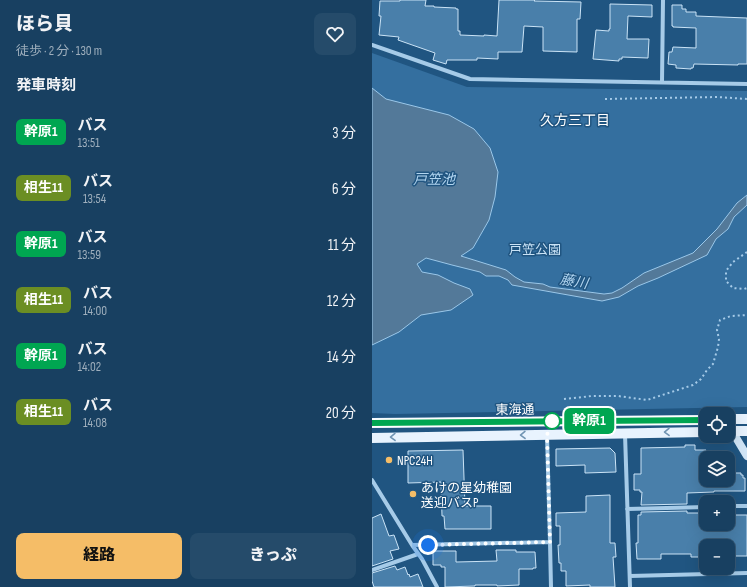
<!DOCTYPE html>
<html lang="ja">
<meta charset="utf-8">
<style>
body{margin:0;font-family:"Sofia Sans Condensed","Noto Sans JP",sans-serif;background:#254b6a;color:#f1f3f6;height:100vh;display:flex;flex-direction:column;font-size:15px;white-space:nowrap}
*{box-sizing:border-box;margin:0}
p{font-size:13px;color:#9fafbd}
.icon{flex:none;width:22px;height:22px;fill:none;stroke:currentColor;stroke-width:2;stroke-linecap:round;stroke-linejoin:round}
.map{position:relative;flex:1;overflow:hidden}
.sheet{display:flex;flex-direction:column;background:#184061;width:372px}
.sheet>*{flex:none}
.badge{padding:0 8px;border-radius:6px;font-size:14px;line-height:26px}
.tools{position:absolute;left:327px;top:407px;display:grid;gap:8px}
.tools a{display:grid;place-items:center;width:36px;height:36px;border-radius:8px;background:#184061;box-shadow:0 4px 16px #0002,0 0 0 1px #365976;font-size:20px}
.you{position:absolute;width:20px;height:20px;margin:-10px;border:3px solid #fff;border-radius:50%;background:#1a73e8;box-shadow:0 0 0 6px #1a73e833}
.map>.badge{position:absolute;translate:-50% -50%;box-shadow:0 0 0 2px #fff}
h2{padding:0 16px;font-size:15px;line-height:36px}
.round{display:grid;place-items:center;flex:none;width:42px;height:42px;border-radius:8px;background:#254b6a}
.head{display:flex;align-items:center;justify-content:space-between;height:68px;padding:0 16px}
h1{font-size:19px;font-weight:800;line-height:30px}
.cta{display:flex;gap:8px;margin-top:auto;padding:8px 16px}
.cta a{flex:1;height:46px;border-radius:8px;background:#f5bd67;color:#111;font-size:16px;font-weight:800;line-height:46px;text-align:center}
.cta a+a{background:#254b6a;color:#f1f3f6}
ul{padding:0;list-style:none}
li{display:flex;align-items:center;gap:12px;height:56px;padding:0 16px}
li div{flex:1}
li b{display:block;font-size:15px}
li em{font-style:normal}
li .badge{min-width:44px;font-weight:700;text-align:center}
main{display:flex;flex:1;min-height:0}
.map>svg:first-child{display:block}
.green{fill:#346f9f}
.water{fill:#537999;stroke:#9ac7e9}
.building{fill:#497faa;stroke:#cae3f6}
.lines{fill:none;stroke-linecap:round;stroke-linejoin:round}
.path{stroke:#a6cbe8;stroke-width:2;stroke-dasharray:2 3;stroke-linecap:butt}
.street{stroke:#a6cbe8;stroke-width:4}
.secondary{stroke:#d1e5f6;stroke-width:8}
.primary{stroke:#e8f3fe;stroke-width:10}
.oneway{stroke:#7094b3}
.line-casing{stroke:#fff;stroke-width:9}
.line{stroke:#00a651;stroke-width:6}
.walk{stroke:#fff;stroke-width:4;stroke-dasharray:0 7.2}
.stop-dot{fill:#fff;stroke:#00a651;stroke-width:2}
.poi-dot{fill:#f5bd67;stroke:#205581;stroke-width:1.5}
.labels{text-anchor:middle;stroke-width:3;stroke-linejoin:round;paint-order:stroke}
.park-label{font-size:13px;fill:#cae3f6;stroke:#205581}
.street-label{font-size:13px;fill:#fff;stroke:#205581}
.poi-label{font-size:13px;fill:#fff;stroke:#205581;text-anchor:start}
.neighbourhood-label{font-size:14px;fill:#fff;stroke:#205581}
.water-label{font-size:14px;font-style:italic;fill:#b1d5f0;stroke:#205581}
</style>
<main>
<section class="sheet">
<div class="head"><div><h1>ほら貝</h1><p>徒歩 · 2 分 · 130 m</p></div><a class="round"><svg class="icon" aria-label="heart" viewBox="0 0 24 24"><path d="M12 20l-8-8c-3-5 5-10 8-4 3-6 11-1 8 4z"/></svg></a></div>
<h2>発車時刻</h2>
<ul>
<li><span class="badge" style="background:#00a651;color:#fff">幹原1</span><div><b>バス</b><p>13:51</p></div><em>3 分</em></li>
<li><span class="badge" style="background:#6b8e23;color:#fff">相生11</span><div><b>バス</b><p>13:54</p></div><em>6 分</em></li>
<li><span class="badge" style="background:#00a651;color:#fff">幹原1</span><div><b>バス</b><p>13:59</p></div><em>11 分</em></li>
<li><span class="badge" style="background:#6b8e23;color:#fff">相生11</span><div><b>バス</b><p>14:00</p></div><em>12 分</em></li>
<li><span class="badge" style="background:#00a651;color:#fff">幹原1</span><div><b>バス</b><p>14:02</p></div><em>14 分</em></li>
<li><span class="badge" style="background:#6b8e23;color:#fff">相生11</span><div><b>バス</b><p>14:08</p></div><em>20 分</em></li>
</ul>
<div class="cta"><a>経路</a><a>きっぷ</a></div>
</section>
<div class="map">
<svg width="375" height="587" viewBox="0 0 375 587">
<rect width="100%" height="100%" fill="#205581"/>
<!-- green -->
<path class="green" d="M 0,53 L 95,87 L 375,91 L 375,407 L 23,414 L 0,413 Z"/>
<!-- water -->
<path class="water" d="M 0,88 L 14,99 L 77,115 L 102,129 L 118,148 L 126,172 L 123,197 L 117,220 L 101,248 L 89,256 L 134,270 L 143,277 L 152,282 L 171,284 L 178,287 L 232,294 L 240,293 L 250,288 L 272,273 L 321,253 L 345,229 L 365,203 L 375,195 L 375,205 L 362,217 L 356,229 L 344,239 L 335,255 L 286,278 L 266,286 L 247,297 L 230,301 L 140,285 L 136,280 L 127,276 L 114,276 L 108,272 L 80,265 L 54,258 L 45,264 L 50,272 L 66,275 L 82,283 L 98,289 L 101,295 L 79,310 L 49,315 L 27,332 L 0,345 Z"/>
<!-- building -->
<path class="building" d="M 28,0 L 54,0 L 53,6 L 62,6 L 62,7 L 84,8 L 84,9 L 86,9 L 86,31 L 88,31 L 88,35 L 112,36 L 112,35 L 125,36 L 127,0 L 163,0 L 162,1 L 209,2 L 208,19 L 205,19 L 205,52 L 171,51 L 171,27 L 152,26 L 150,52 L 126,52 L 126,59 L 105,58 L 105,60 L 75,60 L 74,64 L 61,60 L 63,53 L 26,40 L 27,37 L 7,35 L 9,16 L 7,16 L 8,1 L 28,1 Z
M 238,4 L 280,5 L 280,17 L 256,16 L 255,39 L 277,39 L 276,58 L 250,57 L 250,59 L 247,59 L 247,61 L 221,59 L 224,30 L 237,31 L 237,29 L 238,29 Z
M 300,5 L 310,5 L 310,9 L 314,9 L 314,12 L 324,12 L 324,16 L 375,18 L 375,64 L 366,64 L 366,65 L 322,64 L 321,68 L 319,68 L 319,69 L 304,68 L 304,65 L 296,64 L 297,52 L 300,52 L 301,47 L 324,48 L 324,28 L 301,27 L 301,26 L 300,26 Z
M 313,445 L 323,445 L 323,450 L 334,450 L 334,480 L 356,480 L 356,473 L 369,473 L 369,475 L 371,475 L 371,478 L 373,478 L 373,491 L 342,491 L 342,492 L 315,493 L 315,504 L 269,505 L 270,492 L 268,492 L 268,490 L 262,490 L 262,474 L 269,474 L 269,448 L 313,447 Z
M 238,448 L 243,453 L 244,472 L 213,473 L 213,465 L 184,466 L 184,449 Z
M 91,450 L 93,506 L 119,506 L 119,529 L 73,529 L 72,516 L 70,516 L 69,482 L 36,483 L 36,451 Z
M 238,495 L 238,543 L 243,543 L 244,557 L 241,557 L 243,587 L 218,587 L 218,585 L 194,586 L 194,571 L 189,571 L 189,563 L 187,563 L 186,545 L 188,545 L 188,526 L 184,526 L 184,513 L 214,512 L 214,496 Z
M 315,511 L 315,513 L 334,513 L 334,524 L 356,524 L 356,515 L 375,515 L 375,556 L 356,556 L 356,546 L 334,546 L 334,557 L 319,557 L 319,554 L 289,554 L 289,559 L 265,559 L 264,543 L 266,543 L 266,515 L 269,515 L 269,512 Z
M 9,514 L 17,536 L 22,535 L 27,549 L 18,551 L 21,559 L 0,566 L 0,518 Z
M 124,550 L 144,550 L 144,552 L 163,552 L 164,568 L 161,568 L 161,569 L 147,569 L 147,585 L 125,586 L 125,585 L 103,585 L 103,586 L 73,587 L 73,567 L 69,567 L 69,565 L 61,565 L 61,551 L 84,551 L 84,562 L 125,561 Z
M 23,566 L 25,570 L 33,567 L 36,575 L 37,574 L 38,577 L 46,574 L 51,587 L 2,587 L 0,581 L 0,573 Z"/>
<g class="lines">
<!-- path -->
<path class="path" d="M 233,99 L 345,97 L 375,99
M 375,252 L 361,262 L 354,271 L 354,281 L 361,288 L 372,289 L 375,288
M 192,399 L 220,396 L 246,396 L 275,400 L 321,385 L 329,379 L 335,370 L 341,364 L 346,347 L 347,339 L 345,330 L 348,320 L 359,316 L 375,315"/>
<!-- street -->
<path class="street" d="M 0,45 L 98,79 L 375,84
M 290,82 L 291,0
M 253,434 L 258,587
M 0,480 L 40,545 L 50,559 L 65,587
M 356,506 L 375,506
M 255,509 L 334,507
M 178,542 L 179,587
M 40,545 L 178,542 L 175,435
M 0,570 L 46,554
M 258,576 L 375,573"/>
<!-- secondary -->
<path class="secondary" d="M 360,419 L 360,431 L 375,456"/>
<!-- primary -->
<path class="primary" d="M 356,419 L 375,419
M 0,423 L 334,420
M 356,431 L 375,431
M 0,438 L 334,432"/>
</g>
<!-- one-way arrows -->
<defs><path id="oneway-chevron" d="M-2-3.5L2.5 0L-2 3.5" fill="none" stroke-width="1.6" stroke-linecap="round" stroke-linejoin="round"/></defs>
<g class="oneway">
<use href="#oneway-chevron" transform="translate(295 432) rotate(179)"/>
<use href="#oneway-chevron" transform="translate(151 435) rotate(179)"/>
<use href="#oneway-chevron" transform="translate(21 437) rotate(179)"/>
</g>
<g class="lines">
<!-- line casing -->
<g class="line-casing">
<path id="line" d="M 0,423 L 334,420"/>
</g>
<!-- line -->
<use href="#line" class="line"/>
<!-- walk -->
<path class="walk" d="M 56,545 L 178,542 L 175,435 L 180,421"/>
</g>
<!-- markers -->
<circle class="stop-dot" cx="180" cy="421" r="8"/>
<g class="poi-dot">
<circle cx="17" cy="460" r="4"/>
<circle cx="41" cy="494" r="4"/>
</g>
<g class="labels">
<!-- park labels -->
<g class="park-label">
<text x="163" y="254">戸笠公園</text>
</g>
<!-- street labels -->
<g class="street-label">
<text transform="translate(143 409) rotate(-1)" y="5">東海通</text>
</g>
<!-- poi labels -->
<g class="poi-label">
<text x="25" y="465">NPC24H</text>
<text x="49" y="492">あけの星幼稚園<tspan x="49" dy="15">送迎バスP</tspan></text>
</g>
<!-- neighbourhood labels -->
<g class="neighbourhood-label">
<text x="203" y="125">久方三丁目</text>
</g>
<!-- water labels -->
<g class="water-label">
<text x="62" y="184">戸笠池</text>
<text transform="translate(202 281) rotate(10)" y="5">藤川</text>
</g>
</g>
</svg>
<div class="tools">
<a><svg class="icon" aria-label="locate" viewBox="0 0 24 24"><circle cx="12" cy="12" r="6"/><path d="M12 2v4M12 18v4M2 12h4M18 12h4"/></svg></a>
<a><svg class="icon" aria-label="layers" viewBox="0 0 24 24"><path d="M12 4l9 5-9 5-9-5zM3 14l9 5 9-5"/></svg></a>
<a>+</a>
<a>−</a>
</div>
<div class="you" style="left:56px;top:545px"></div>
<b class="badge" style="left:217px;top:421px;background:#00a651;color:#fff">幹原1</b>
</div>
</main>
